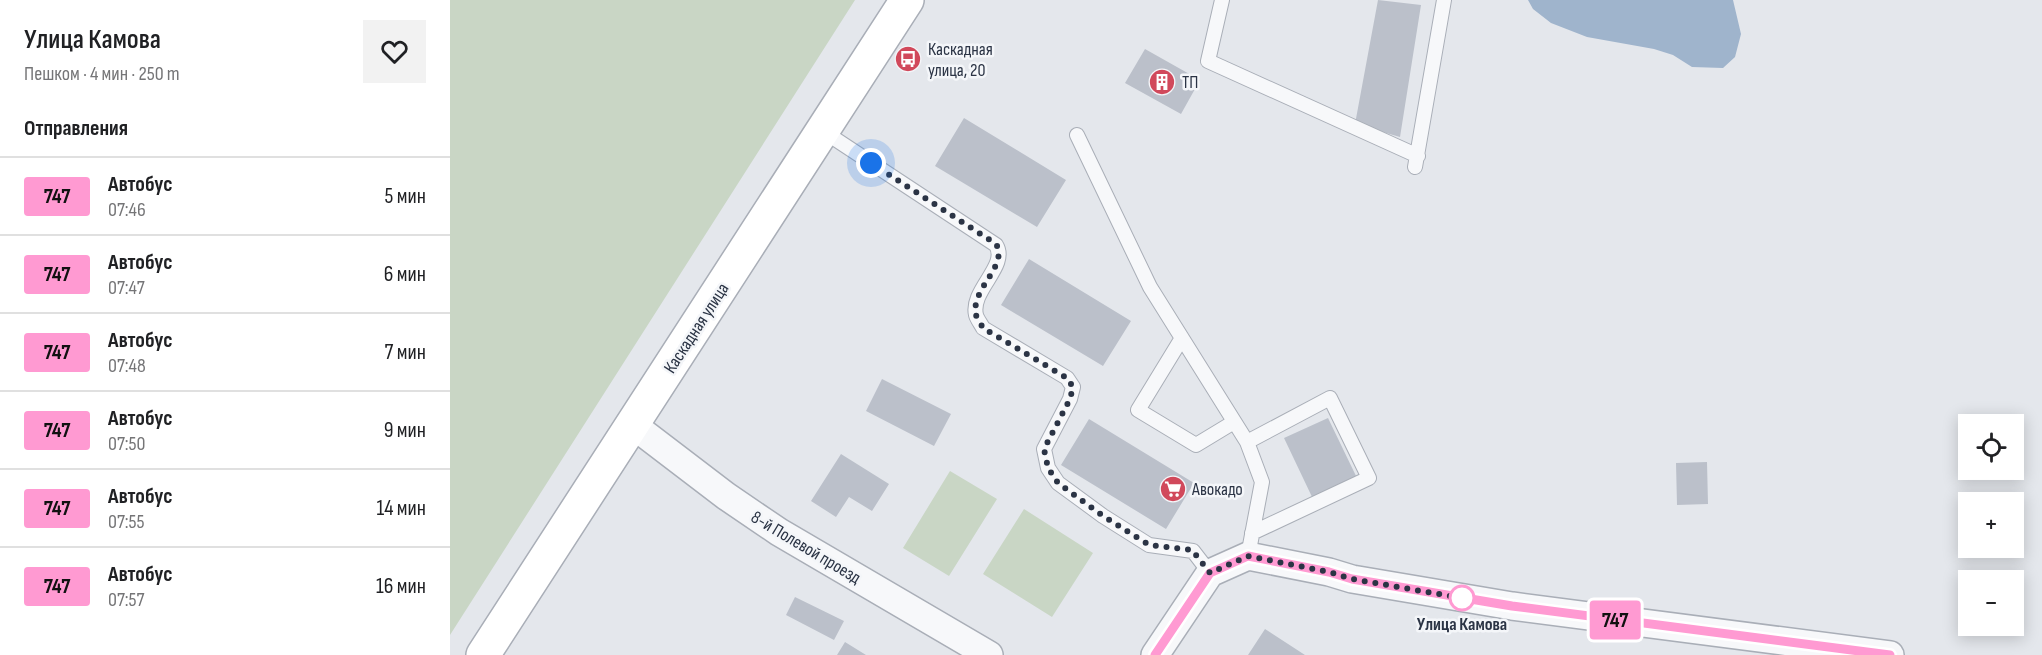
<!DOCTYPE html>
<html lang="ru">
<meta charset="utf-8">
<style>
body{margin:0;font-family:"Sofia Sans Condensed",sans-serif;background:#f2f2f2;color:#202124;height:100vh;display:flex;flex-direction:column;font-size:22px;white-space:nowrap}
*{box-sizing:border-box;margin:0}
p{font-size:20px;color:#757577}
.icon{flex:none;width:33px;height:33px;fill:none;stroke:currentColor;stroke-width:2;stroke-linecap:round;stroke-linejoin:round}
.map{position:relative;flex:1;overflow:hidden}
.sheet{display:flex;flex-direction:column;background:#fff;width:450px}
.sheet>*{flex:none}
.badge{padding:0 12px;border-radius:4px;font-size:21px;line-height:39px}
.fabs{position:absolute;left:1508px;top:414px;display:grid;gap:12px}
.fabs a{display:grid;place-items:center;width:66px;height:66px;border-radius:0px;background:#fff;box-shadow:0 3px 15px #0003;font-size:30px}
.you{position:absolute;width:30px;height:30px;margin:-15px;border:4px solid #fff;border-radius:50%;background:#1a73e8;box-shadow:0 0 0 9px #1a73e833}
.map>.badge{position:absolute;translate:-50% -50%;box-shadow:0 0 0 3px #fff}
h2{padding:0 24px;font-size:22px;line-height:54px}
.round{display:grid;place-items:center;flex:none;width:63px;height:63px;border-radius:0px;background:#f2f2f2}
.head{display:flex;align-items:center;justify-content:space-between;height:102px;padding:0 24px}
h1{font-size:28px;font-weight:600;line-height:45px}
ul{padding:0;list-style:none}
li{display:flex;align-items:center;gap:18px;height:78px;padding:0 24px;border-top:2px solid #e0e0e0}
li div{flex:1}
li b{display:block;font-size:22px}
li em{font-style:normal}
li .badge{min-width:66px;font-weight:700;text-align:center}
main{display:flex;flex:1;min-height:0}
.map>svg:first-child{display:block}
.green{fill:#c9d6c5}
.water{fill:#9fb4cc}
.building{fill:#bbc0ca}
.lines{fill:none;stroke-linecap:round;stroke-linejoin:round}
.lane-casing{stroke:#a9aeb7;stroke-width:16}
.street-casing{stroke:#a9aeb7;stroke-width:30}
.secondary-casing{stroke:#a9aeb7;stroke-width:36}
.lane{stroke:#f7f8fa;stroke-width:14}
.street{stroke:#f7f8fa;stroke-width:27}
.secondary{stroke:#fff;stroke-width:33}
.line-casing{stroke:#fff;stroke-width:14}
.line{stroke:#ff9ad2;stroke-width:9}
.walk{stroke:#2b3445;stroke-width:6;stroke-dasharray:0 10.8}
.stop-dot{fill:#fff;stroke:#ff9ad2;stroke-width:3}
.labels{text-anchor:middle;stroke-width:5;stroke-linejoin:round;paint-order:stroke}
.poi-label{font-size:18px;fill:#2b3445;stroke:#f4f6f9;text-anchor:start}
.street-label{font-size:18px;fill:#2b3445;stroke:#f4f6f9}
.stop-label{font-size:18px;font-weight:bold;fill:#2b3445;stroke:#f4f6f9}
</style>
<main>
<section class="sheet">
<div class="head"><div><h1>Улица Камова</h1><p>Пешком · 4 мин · 250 m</p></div><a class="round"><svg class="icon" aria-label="heart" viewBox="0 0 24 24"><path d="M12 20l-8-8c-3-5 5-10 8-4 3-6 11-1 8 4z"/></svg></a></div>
<h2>Отправления</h2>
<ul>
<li><span class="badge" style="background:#ff9ad2;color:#111">747</span><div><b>Автобус</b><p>07:46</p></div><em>5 мин</em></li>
<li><span class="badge" style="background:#ff9ad2;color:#111">747</span><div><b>Автобус</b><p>07:47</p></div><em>6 мин</em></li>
<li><span class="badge" style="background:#ff9ad2;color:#111">747</span><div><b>Автобус</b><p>07:48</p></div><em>7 мин</em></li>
<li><span class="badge" style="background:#ff9ad2;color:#111">747</span><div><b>Автобус</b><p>07:50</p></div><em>9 мин</em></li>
<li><span class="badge" style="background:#ff9ad2;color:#111">747</span><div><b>Автобус</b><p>07:55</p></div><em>14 мин</em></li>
<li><span class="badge" style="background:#ff9ad2;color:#111">747</span><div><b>Автобус</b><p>07:57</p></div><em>16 мин</em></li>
</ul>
</section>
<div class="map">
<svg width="1592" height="655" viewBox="0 0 1592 655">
<rect width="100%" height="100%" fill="#e4e7ec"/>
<!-- green -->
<path class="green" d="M 0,0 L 405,0 L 0,635 Z
M 500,471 L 547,499 L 499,576 L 453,548 Z
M 574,509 L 643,553 L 602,617 L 533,574 Z"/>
<!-- water -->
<path class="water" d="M 1078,0 L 1283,0 L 1291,34 L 1285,57 L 1273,68 L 1242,67 L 1223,55 L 1204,49 L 1137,37 L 1101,23 L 1083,9 Z"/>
<!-- building -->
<path class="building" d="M 928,0 L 971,5 L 950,137 L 905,124 Z
M 695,49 L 750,80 L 731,114 L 675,83 Z
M 514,118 L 616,180 L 587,227 L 485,166 Z
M 579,259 L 681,321 L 653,366 L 551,305 Z
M 432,379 L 501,414 L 484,446 L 416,411 Z
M 878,418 L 907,478 L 863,499 L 834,438 Z
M 639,419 L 744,483 L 716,529 L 611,465 Z
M 391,454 L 439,484 L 422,511 L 399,497 L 386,517 L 361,501 Z
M 1257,462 L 1258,504 L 1227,505 L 1226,463 Z
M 345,597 L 394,621 L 384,640 L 336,615 Z
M 815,629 L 855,655 L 798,655 Z
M 395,642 L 416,655 L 387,655 Z"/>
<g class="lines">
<!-- lane casing -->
<g class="lane-casing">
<path id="lane" d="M 772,0 L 758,61 L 968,156
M 373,131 L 546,245 C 559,266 520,290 526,315 C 527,319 531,324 533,328 L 617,378 L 623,387 L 620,399 L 594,449 L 598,468 L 608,483 L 653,516 L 699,545 L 743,551 L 760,573
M 627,135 L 700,287 L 797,442 L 812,482 L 798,556
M 965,167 L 994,0
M 732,338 L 688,410 L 746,445 L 784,422
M 797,442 L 880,398 L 919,478 L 802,533"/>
</g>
<!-- street casing -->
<g class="street-casing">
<path id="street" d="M 183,425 L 276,496 L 329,532 L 539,655
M 705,655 L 760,573 L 798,556 L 879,572 L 902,579 L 1062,606 L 1440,655"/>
</g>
<!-- secondary casing -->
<g class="secondary-casing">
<path id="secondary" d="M 33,655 L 457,0"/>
</g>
<!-- lane -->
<use href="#lane" class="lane"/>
<!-- street -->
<use href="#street" class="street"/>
<!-- secondary -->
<use href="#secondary" class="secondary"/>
</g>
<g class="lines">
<!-- line casing -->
<g class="line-casing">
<path id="line" d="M 705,655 L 760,573 L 798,556 L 879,572 L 902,579 L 1062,606 L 1440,655"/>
</g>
<!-- line -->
<use href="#line" class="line"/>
<!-- walk -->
<path class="walk" d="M 421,163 L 546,244 C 559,266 520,289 526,315 C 527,319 531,324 533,328 L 617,378 L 623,387 L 620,399 L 594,449 L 598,468 L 608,483 L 653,516 L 699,545 L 742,550 L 760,573 L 798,556 L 879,572 L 902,579 L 1012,598"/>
</g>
<!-- icons -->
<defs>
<g id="bus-disc" transform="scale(1.35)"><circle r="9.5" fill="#d1495b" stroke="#f4f6f9"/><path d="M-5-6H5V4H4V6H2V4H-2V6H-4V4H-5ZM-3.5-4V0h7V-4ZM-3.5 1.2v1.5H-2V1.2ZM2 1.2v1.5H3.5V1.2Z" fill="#fff"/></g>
<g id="building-disc" transform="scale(1.35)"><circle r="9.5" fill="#d1495b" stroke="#f4f6f9"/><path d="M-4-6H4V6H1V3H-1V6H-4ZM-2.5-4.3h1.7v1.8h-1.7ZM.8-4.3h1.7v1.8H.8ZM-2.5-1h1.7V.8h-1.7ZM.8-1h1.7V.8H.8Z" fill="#fff"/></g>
<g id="supermarket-disc" transform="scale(1.35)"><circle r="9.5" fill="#d1495b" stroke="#f4f6f9"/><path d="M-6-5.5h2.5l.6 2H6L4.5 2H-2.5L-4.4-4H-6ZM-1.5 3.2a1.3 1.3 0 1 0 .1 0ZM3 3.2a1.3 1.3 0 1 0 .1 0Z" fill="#fff"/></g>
</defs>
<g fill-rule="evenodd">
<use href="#bus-disc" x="458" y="59"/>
<use href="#building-disc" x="712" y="82"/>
<use href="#supermarket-disc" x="723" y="489"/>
</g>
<!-- markers -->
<circle class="stop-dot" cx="1012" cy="598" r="12"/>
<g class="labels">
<!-- poi labels -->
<g class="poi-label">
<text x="478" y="55">Каскадная<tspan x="478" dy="21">улица, 20</tspan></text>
<text x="732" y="88">ТП</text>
<text x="742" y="495">Авокадо</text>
</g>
<!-- street labels -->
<g class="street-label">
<text transform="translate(246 328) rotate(-57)" y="6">Каскадная улица</text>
<text transform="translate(356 547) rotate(31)" y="6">8-й Полевой проезд</text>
</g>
<!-- stop labels -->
<g class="stop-label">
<text x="1012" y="630">Улица Камова</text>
</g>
</g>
</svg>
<div class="fabs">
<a><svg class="icon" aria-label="locate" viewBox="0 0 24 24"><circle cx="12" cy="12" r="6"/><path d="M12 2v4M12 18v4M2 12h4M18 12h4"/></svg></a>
<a>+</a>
<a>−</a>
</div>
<div class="you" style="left:421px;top:163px"></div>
<b class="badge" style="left:1165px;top:620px;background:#ff9ad2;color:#111">747</b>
</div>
</main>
